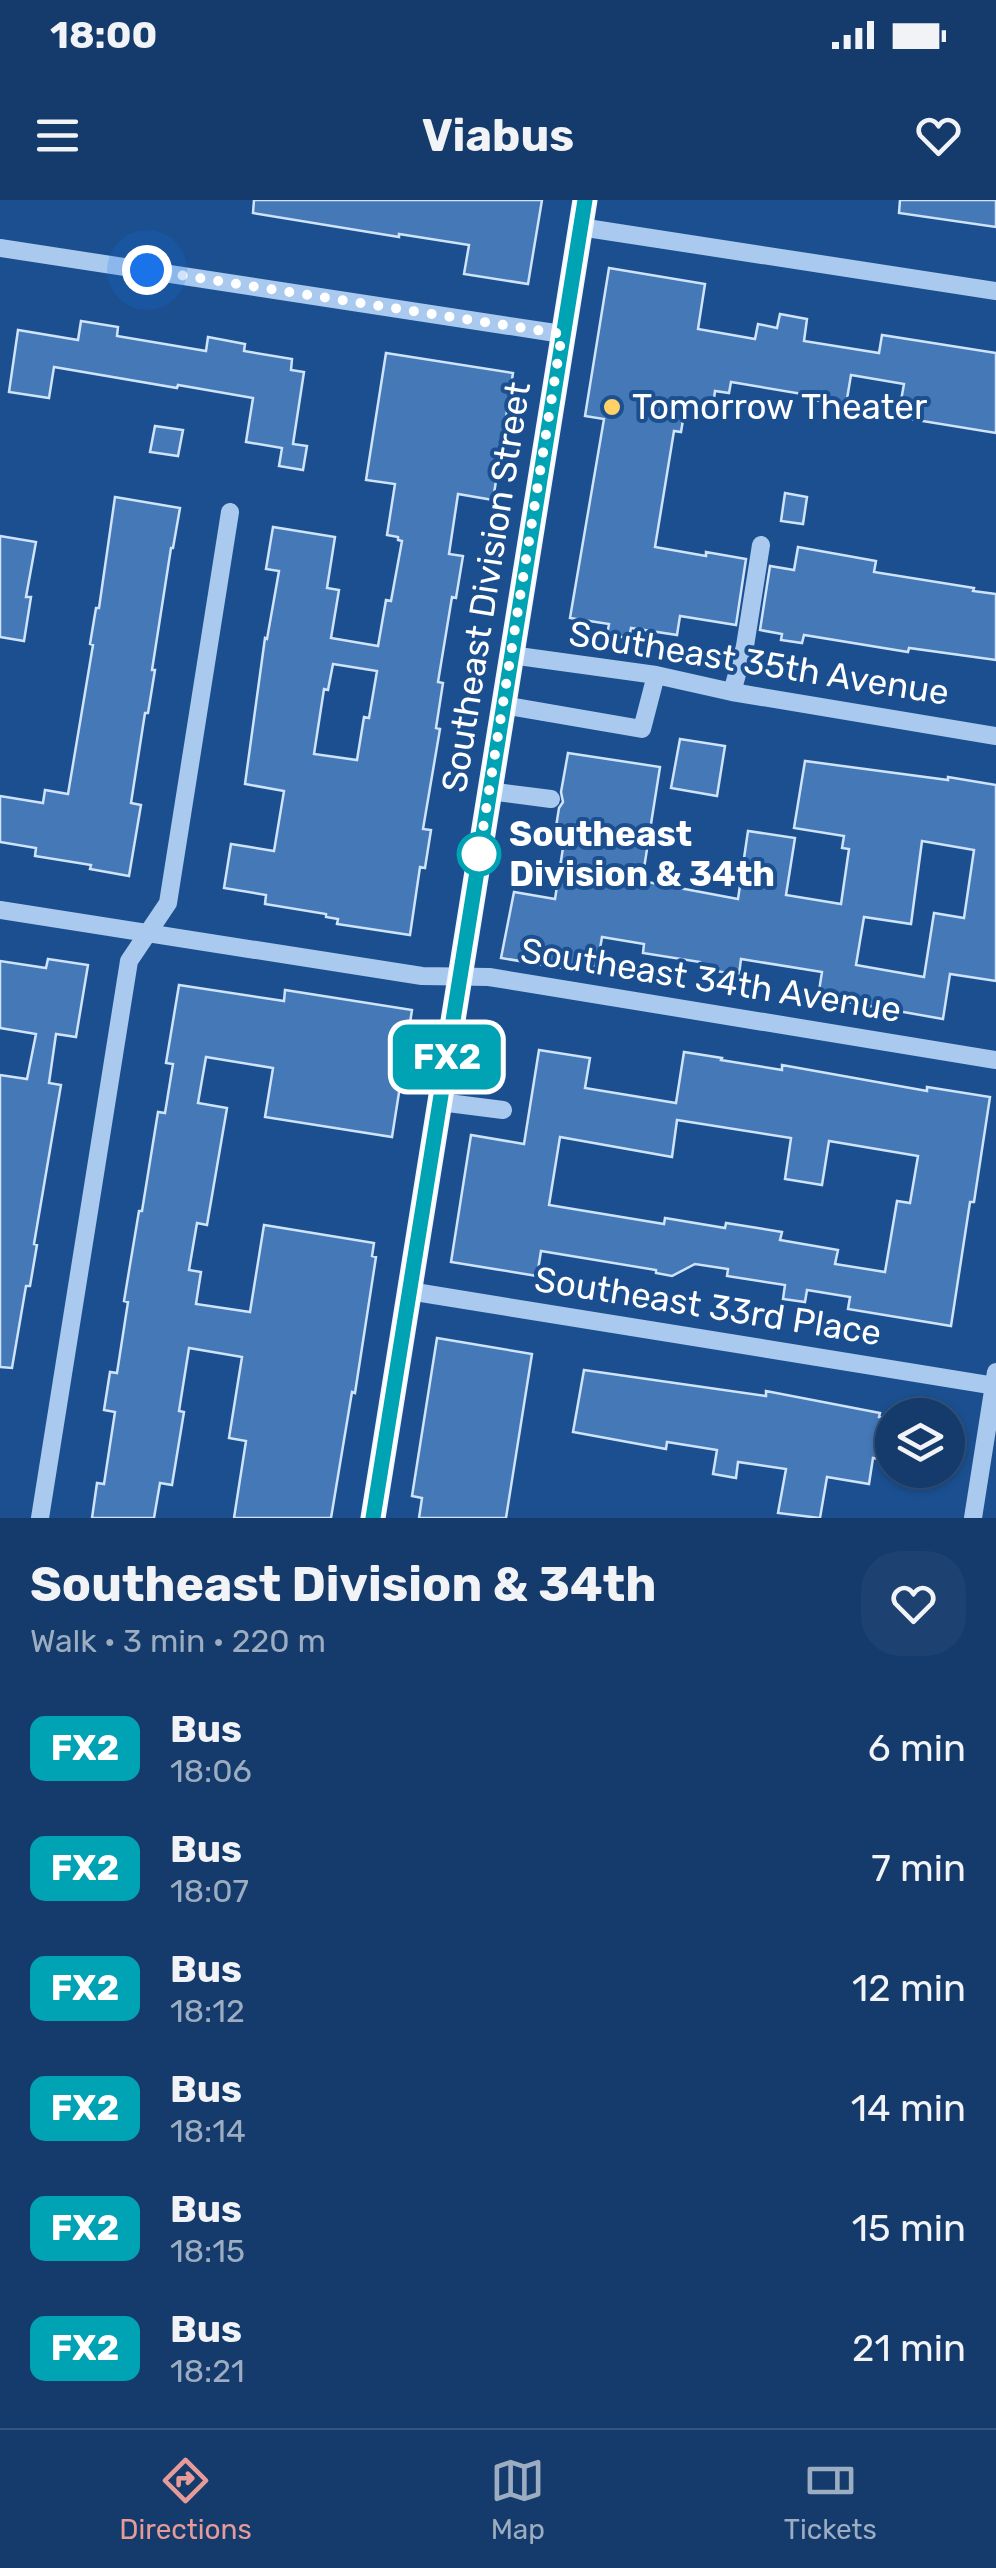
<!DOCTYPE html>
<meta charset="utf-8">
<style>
body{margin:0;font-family:Rubik,sans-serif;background:#1d4271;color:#f1f3f6;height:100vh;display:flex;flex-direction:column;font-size:38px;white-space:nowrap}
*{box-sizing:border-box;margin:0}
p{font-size:32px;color:#9dadc1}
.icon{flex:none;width:55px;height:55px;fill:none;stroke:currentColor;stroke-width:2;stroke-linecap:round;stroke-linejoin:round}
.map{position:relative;height:1318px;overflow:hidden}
.drawer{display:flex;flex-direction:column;background:#143b6b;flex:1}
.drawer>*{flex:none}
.badge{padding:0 20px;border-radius:15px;font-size:35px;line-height:65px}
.fabs{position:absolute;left:875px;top:1198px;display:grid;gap:20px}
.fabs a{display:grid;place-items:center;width:90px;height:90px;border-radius:50%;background:#143b6b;box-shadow:0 2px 8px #0004,0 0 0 2px #33557e;font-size:50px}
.you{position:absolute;width:50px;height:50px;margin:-25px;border:8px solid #fff;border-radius:50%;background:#1a73e8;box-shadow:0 0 0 15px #1a73e833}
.map>.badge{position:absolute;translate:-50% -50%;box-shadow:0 0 0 5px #fff}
.round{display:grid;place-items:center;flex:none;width:105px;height:105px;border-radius:40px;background:#1d4271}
.overview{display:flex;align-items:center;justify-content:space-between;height:170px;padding:0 30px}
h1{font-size:48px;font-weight:700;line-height:75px}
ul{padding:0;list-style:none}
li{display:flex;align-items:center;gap:30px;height:120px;padding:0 30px}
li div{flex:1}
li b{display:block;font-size:38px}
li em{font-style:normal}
li .badge{min-width:110px;font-weight:700;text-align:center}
.status{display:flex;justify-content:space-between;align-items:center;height:70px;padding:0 50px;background:#143b6b;direction:ltr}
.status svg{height:28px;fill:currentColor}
header{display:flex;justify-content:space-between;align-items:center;height:130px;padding:0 30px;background:#143b6b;font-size:45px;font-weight:700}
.tabs{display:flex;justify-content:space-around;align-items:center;height:140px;border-top:2px solid #33557e;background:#143b6b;font-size:28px;color:#9dadc1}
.tabs a{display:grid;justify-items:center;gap:5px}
.tabs .current{color:#e69b98}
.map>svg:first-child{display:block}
.building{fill:#4478b7;stroke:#cfe3fa;stroke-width:2.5;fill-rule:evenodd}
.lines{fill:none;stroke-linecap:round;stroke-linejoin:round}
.minor{stroke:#a9c9ee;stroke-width:18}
.major{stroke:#f0f6ff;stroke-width:25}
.line-casing{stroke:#fff;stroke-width:22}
.line{stroke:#00a3b4;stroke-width:15}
.walk{stroke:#fff;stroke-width:10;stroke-dasharray:0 18}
.poi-dot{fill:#ffd166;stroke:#1b4f8f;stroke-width:4}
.stop-dot{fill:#fff;stroke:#00a3b4;stroke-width:5}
.labels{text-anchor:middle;stroke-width:8;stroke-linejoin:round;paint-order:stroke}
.poi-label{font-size:35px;fill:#fff;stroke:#1b4f8f;text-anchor:start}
.street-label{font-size:35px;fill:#fff;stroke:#1b4f8f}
.stop-label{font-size:35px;font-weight:bold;fill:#fff;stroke:#1b4f8f;text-anchor:start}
</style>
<div class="status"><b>18:00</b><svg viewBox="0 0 49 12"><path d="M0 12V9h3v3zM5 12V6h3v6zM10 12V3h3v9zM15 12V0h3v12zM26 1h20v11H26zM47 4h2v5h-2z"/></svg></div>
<header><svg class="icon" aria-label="menu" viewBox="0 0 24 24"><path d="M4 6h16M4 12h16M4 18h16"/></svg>Viabus<svg class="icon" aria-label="heart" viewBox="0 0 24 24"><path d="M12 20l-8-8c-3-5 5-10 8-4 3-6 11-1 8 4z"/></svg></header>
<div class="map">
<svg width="996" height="1318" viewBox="0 0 996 1318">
<rect width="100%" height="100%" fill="#1b4f8f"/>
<!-- building -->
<path class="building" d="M 254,0 L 542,0 L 528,84 L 464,74 L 469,45 L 399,34 L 399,37 L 253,13 Z
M 900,0 L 996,0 L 996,27 L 899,13 Z
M 609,68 L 705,84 L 698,129 L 755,139 L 758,124 L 777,128 L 780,114 L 807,119 L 804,141 L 879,153 L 882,135 L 996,153 L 996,233 L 898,217 L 904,184 L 851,175 L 846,205 L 813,200 L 814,196 L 731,182 L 729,193 L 715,191 L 713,206 L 686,202 L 681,232 L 674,231 L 655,347 L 706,356 L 706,352 L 746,359 L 736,425 L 680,416 L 677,435 L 631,428 L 629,438 L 607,435 L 609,424 L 570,418 L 604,219 L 585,216 Z
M 81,121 L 118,127 L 117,136 L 206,151 L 208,137 L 245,144 L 244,151 L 292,159 L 291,170 L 304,172 L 293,244 L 307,246 L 303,270 L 279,266 L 282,248 L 246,242 L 253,198 L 178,185 L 177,188 L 54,167 L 49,198 L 9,192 L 18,130 L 78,140 Z
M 386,153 L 513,173 L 493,300 L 458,294 L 449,354 L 463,356 L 456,398 L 452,397 L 438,482 L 443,483 L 436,528 L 440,529 L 423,629 L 431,630 L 425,668 L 420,667 L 410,735 L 337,724 L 338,719 L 326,717 L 326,714 L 265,704 L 266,695 L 224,688 L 231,644 L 274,651 L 284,591 L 245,584 L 265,438 L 267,439 L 279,371 L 266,369 L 273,327 L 335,337 L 327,388 L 339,390 L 331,438 L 378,446 L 386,400 L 391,401 L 402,341 L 398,340 L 398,337 L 387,335 L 395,284 L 366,280 ZM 333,464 L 377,471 L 369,518 L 364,517 L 357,560 L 314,554 L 324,489 L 328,490 Z
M 155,226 L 183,230 L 178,256 L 150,252 Z
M 785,293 L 807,297 L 803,324 L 781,321 Z
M 115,297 L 180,308 L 173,348 L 171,348 L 152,470 L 155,470 L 148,513 L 145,513 L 131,603 L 141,605 L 129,676 L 90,669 L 91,665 L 35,656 L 36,648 L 0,642 L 0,596 L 43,603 L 45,590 L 68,594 L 93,445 L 90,444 L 96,408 L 99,408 Z
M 0,336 L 36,342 L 26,397 L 31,397 L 24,441 L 0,437 Z
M 798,347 L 876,361 L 874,372 L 974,388 L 973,391 L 996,394 L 996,460 L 909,448 L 908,452 L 804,435 L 802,443 L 781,440 L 782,434 L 760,430 L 770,366 L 794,370 Z
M 680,539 L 725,546 L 717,596 L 671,588 Z
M 568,553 L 660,567 L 642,681 L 738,699 L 748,631 L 795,638 L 786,695 L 841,704 L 849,649 L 842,648 L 844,636 L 794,628 L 805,561 L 948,580 L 948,577 L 996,585 L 996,781 L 950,774 L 943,819 L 818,797 L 822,772 L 741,759 L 739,775 L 699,768 L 700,762 L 643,753 L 644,744 L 602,737 L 597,767 L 576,764 L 575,770 L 501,758 L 514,692 L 555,699 L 565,635 L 555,633 L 559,608 L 563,602 L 561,592 ZM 922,641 L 974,650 L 964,718 L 934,713 L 924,777 L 856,765 L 864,717 L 911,724 Z
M 48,759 L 88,765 L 76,837 L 56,834 L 49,883 L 61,885 L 34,1044 L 37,1045 L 30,1086 L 26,1086 L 12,1168 L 0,1167 L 0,875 L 27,879 L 36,834 L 0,828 L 0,761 L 46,768 Z
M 179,785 L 284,801 L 285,790 L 412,810 L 392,937 L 265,917 L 273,868 L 206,857 L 198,903 L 227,908 L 207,1025 L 197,1023 L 189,1070 L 201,1072 L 196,1104 L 250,1112 L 264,1025 L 374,1043 L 372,1056 L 376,1057 L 355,1193 L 352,1192 L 331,1318 L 234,1318 L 246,1241 L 229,1238 L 242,1157 L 189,1148 L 179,1211 L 184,1212 L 172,1285 L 160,1283 L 154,1318 L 92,1318 L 97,1283 L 104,1284 L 115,1212 L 104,1210 L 110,1172 L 117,1173 L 128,1102 L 124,1101 L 139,1011 L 142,1011 L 158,912 L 165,913 L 173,864 L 166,863 Z
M 539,850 L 590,858 L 585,888 L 676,903 L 684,852 L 722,858 L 721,860 L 782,870 L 782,865 L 927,891 L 927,887 L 990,897 L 974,1002 L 970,1002 L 951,1126 L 848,1109 L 850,1097 L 807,1090 L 805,1102 L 783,1099 L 785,1085 L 727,1076 L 728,1069 L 695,1064 L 672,1076 L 656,1073 L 656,1070 L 541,1051 L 537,1076 L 451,1062 L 471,935 L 524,944 ZM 677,920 L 791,938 L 785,979 L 822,985 L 829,941 L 918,956 L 910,1003 L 897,1001 L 885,1072 L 835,1064 L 838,1050 L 780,1040 L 782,1032 L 726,1023 L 725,1028 L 665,1018 L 664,1024 L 549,1005 L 560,937 L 672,957 Z
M 437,1138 L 532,1154 L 506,1318 L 419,1318 L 422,1298 L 412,1296 Z
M 584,1170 L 766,1196 L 766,1191 L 880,1213 L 879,1217 L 892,1219 L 892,1261 L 873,1258 L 869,1284 L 827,1277 L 820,1318 L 778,1313 L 786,1269 L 738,1262 L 736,1278 L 713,1274 L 717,1250 L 667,1242 L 666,1249 L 573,1232 Z"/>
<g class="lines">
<!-- minor -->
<path class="minor" d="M 580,27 L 996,91
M 0,48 L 562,134
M 511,455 L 656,475 L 732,492 L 996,536
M 732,492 L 745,446 L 761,345
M 503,505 L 642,529 L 656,475
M 489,591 L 551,599
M 0,710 L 422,776 L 489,777 L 996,860
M 440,902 L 503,910
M 409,1091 L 996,1186
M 40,1318 L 129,761 L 168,703 L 230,312
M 973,1318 L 996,1172"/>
<!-- major -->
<path class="major" d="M 373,1318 L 585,0"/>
</g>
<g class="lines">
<!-- line casing -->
<g class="line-casing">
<path id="line" d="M 373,1318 L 585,0"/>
</g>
<!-- line -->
<use href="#line" class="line"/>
<!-- walk -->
<path class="walk" d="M 147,70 L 562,134 L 479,654"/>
</g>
<!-- markers -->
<circle class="poi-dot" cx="612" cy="207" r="10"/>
<circle class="stop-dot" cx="479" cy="654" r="20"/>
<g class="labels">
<!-- poi labels -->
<g class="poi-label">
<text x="632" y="219">Tomorrow Theater</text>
</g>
<!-- street labels -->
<g class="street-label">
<text transform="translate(486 387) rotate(-81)" y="12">Southeast Division Street</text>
<text transform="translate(759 463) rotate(9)" y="12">Southeast 35th Avenue</text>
<text transform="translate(711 780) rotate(9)" y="12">Southeast 34th Avenue</text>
<text transform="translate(708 1106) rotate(9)" y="12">Southeast 33rd Place</text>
</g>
<!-- stop labels -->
<g class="stop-label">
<text x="509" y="646">Southeast<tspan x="509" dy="40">Division &amp; 34th</tspan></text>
</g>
</g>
</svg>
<div class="fabs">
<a><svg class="icon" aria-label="layers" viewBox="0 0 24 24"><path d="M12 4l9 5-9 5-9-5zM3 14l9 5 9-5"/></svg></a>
</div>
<div class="you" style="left:147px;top:70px"></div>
<b class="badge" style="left:447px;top:857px;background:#00a3b4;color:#fff">FX2</b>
</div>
<section class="drawer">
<div class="overview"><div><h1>Southeast Division &amp; 34th</h1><p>Walk · 3 min · 220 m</p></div><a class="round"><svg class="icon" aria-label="heart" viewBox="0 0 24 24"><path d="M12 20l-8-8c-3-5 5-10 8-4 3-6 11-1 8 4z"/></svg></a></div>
<ul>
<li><span class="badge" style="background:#00a3b4;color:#fff">FX2</span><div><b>Bus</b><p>18:06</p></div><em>6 min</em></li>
<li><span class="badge" style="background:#00a3b4;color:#fff">FX2</span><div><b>Bus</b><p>18:07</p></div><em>7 min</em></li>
<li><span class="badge" style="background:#00a3b4;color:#fff">FX2</span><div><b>Bus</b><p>18:12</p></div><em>12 min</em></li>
<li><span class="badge" style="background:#00a3b4;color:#fff">FX2</span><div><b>Bus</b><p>18:14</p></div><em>14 min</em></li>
<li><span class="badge" style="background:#00a3b4;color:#fff">FX2</span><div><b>Bus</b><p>18:15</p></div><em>15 min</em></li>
<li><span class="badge" style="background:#00a3b4;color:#fff">FX2</span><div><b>Bus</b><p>18:21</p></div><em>21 min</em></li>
</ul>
</section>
<nav class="tabs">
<a class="current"><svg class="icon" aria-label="directions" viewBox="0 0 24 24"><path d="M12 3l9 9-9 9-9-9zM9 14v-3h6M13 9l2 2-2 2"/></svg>Directions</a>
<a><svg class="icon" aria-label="map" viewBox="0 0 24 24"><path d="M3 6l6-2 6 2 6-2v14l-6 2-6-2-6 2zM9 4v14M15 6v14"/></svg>Map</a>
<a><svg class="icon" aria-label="tickets" viewBox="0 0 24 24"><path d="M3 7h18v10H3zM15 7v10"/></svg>Tickets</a>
</nav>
